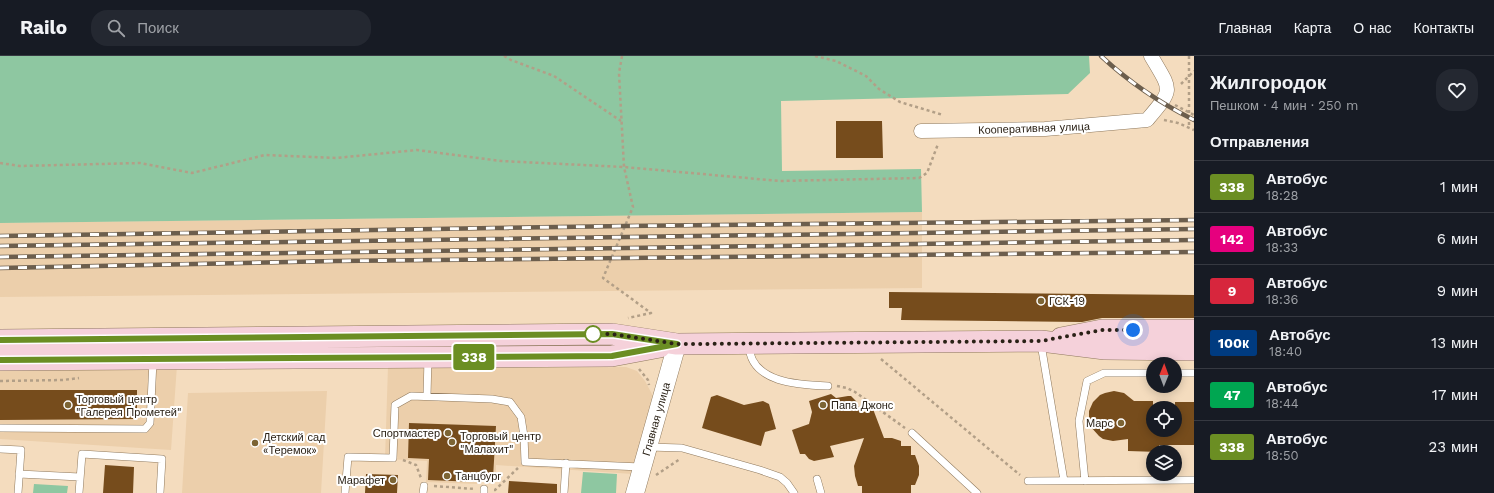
<!DOCTYPE html>
<html lang="ru">
<meta charset="utf-8">
<style>
body{margin:0;font-family:"Work Sans",sans-serif;background:#242831;color:#f1f3f6;height:100vh;display:flex;flex-direction:column;font-size:15px;white-space:nowrap}
*{box-sizing:border-box;margin:0}
p{font-size:13px;color:#9ea1a6}
.icon{flex:none;width:22px;height:22px;fill:none;stroke:currentColor;stroke-width:2;stroke-linecap:round;stroke-linejoin:round}
.map{position:relative;flex:1;overflow:hidden}
.details{display:flex;flex-direction:column;background:#171b24;width:300px}
.details>*{flex:none}
.badge{padding:0 8px;border-radius:3px;font-size:14px;line-height:26px}
.needle{width:26px;rotate:1deg}
.controls{position:absolute;left:1146px;top:301px;display:grid;gap:8px}
.controls a{display:grid;place-items:center;width:36px;height:36px;border-radius:50%;background:#171b24;box-shadow:0 2px 10px #0003;font-size:20px}
.you{position:absolute;width:20px;height:20px;margin:-10px;border:3px solid #fff;border-radius:50%;background:#1a73e8;box-shadow:0 0 0 6px #1a73e833}
.map>.badge{position:absolute;translate:-50% -50%;box-shadow:0 0 0 2px #fff}
h2{padding:0 16px;font-size:15px;line-height:36px}
.round{display:grid;place-items:center;flex:none;width:42px;height:42px;border-radius:16px;background:#242831}
.head{display:flex;align-items:center;justify-content:space-between;height:68px;padding:0 16px}
h1{font-size:19px;font-weight:700;line-height:30px}
ul{padding:0;list-style:none}
li{display:flex;align-items:center;gap:12px;height:52px;padding:0 16px;border-top:1px solid #363941}
li div{flex:1}
li b{display:block;font-size:15px}
li em{font-style:normal}
li .badge{min-width:44px;font-weight:700;text-align:center}
header{display:flex;align-items:center;gap:24px;box-sizing:border-box;height:56px;padding:0 20px;background:#171b24;border-bottom:1px solid #363941}
header strong{font-size:19px}
nav{display:flex;gap:22px;margin-inline-start:auto;font-size:14px}
.search{width:280px;height:36px;background:#242831;display:flex;align-items:center;gap:10px;box-sizing:border-box;padding:0 14px;border-radius:16px;color:#9ea1a6;font-size:15px}
main{display:flex;flex:1;min-height:0}
.map>svg:first-child{display:block}
.built{fill:#eccfab}
.green{fill:#8ec7a1}
.building{fill:#764c1c}
.lines{fill:none;stroke-linecap:round;stroke-linejoin:round}
.service-casing{stroke:#8f795d;stroke-width:8}
.minor-casing{stroke:#8f795d;stroke-width:15}
.tertiary-casing{stroke:#8f795d;stroke-width:19}
.secondary-casing{stroke:#8f795d;stroke-width:22}
.path{stroke:#b29f87;stroke-width:2.5;stroke-dasharray:3 3;stroke-linecap:butt}
.service{stroke:#fff;stroke-width:7}
.minor{stroke:#fff;stroke-width:14}
.tertiary{stroke:#fff;stroke-width:18}
.secondary{stroke:#f5d1da;stroke-width:21}
.rail-casing{stroke:#6c5e4d;stroke-width:4.5}
.rail{stroke:#fff;stroke-width:3;stroke-dasharray:9;stroke-linecap:butt}
.line-casing{stroke:#fff;stroke-width:9}
.line{stroke:#6b8e23;stroke-width:6}
.walk{stroke:#2a2116;stroke-width:4;stroke-dasharray:0 7.2}
.poi-dot{fill:#7c6434;stroke:#fff;stroke-width:1.5}
.stop-dot{fill:#fff;stroke:#6b8e23;stroke-width:2}
.labels{text-anchor:middle;stroke-width:4;stroke-linejoin:round;paint-order:stroke}
.street-label{font-size:11px;fill:#2a2116;stroke:#fff}
.poi-label{font-size:11px;fill:#2a2116;stroke:#fff;text-anchor:start}
</style>
<header>
<strong>Railo</strong>
<div class="search"><svg class="icon" aria-label="search" viewBox="0 0 24 24"><circle cx="10" cy="10" r="6"/><path d="M15 15l6 6"/></svg>Поиск</div>
<nav><a>Главная</a><a>Карта</a><a>О нас</a><a>Контакты</a></nav>
</header>
<main>
<div class="map">
<svg width="1194" height="437" viewBox="0 0 1194 437">
<rect width="100%" height="100%" fill="#f4dcbe"/>
<!-- built -->
<path class="built" d="M 922,156 L 922,232 L 0,241 L 0,167 Z
M 177,309 L 171,394 L 0,383 L 0,310 Z
M 388,310 L 537,312 L 626,311 L 637,315 L 645,325 L 653,340 L 633,418 L 496,409 L 496,424 L 478,424 L 478,428 L 426,426 L 427,405 L 385,403 Z
M 327,335 L 321,437 L 182,437 L 188,337 Z"/>
<!-- green -->
<path class="green" d="M 0,0 L 1089,0 L 1090,17 L 1068,38 L 781,45 L 782,115 L 921,113 L 922,156 L 0,167 Z
M 583,416 L 617,418 L 616,437 L 581,437 Z
M 34,428 L 68,430 L 67,437 L 33,437 Z"/>
<!-- building -->
<path class="building" d="M 836,65 L 882,65 L 883,102 L 836,102 Z
M 889,236 L 1194,239 L 1194,262 L 1102,262 L 1082,266 L 901,264 L 902,252 L 889,252 Z
M 0,334 L 137,334 L 137,363 L 0,364 Z
M 1114,335 L 1124,337 L 1134,345 L 1153,345 L 1153,374 L 1175,374 L 1175,346 L 1194,346 L 1194,389 L 1159,389 L 1159,396 L 1128,395 L 1128,383 L 1113,385 L 1103,383 L 1099,380 L 1090,370 L 1089,365 L 1089,355 L 1093,346 L 1100,339 L 1105,337 Z
M 831,338 L 836,342 L 848,340 L 851,340 L 856,345 L 861,357 L 873,353 L 884,382 L 892,382 L 901,385 L 901,390 L 911,390 L 911,399 L 915,399 L 919,410 L 919,419 L 915,429 L 911,429 L 911,437 L 862,437 L 862,430 L 858,430 L 855,420 L 854,410 L 864,382 L 830,390 L 834,401 L 814,405 L 809,403 L 805,398 L 800,398 L 792,374 L 809,368 L 812,356 L 809,345 Z
M 717,339 L 744,349 L 763,345 L 769,348 L 776,373 L 765,376 L 761,390 L 702,372 L 711,341 Z
M 409,367 L 496,370 L 493,422 L 476,421 L 476,426 L 428,424 L 429,403 L 408,402 Z
M 105,409 L 134,411 L 133,437 L 103,437 Z
M 366,418 L 398,419 L 397,437 L 365,437 Z
M 509,425 L 557,428 L 557,437 L 508,437 Z"/>
<g class="lines">
<!-- service casing -->
<g class="service-casing">
<path id="service" d="M 1041,288 L 1064,425
M 749,289 C 750,327 799,329 828,330
M 1175,317 L 1194,317
M 427,340 L 428,302
M 0,372 L 145,373 L 150,367 L 153,305
M 912,377 L 977,437
M 648,391 L 682,392 L 760,414 L 780,421 L 787,427 L 794,437
M 0,393 L 21,394 L 18,437
M 19,418 L 80,421
M 817,423 L 821,437
M 1028,425 L 1194,424
M 1085,425 L 1079,365 L 1087,325 L 1104,317 L 1153,317
M 79,437 L 82,398 L 162,403 L 160,437
M 345,437 L 348,401 L 393,402 L 395,349 L 411,340 L 492,343 L 510,346 L 521,361 L 524,380 L 525,406 L 641,411
M 423,437 L 424,430
M 484,437 L 484,433
M 564,437 L 566,407"/>
</g>
<!-- minor casing -->
<g class="minor-casing">
<path id="minor" d="M 921,75 L 1045,73 L 1147,64 C 1174,32 1172,36 1151,0"/>
</g>
<!-- tertiary casing -->
<g class="tertiary-casing">
<path id="tertiary" d="M 635,437 L 677,288"/>
</g>
<!-- secondary casing -->
<g class="secondary-casing">
<path id="secondary" d="M 1061,282 L 1102,274 L 1194,274
M 0,284 L 612,278 L 677,288 L 1041,285 L 1105,293 L 1194,294
M 0,304 L 612,300 L 660,291"/>
</g>
<!-- path -->
<path class="path" d="M 504,0 L 511,4 L 554,20 L 621,65
M 622,0 L 619,17 L 624,111 L 633,151 L 603,222 L 651,257 L 628,262
M 815,0 L 836,5 L 866,20 L 879,33 L 900,46 L 943,59
M 1189,0 L 1189,71
M 1181,28 L 1194,15
M 1175,49 L 1194,59
M 1164,64 L 1178,67 L 1194,74
M 0,107 L 20,110 L 140,107 L 192,117 L 265,99 L 336,102 L 417,94 L 501,105 L 624,111 L 780,125 L 919,122 L 927,117 L 938,88
M 881,303 L 1020,419
M 639,313 L 648,324 L 649,329
M 0,325 L 63,324 L 79,322
M 837,330 L 847,332 L 855,336 L 905,372
M 403,404 L 416,409 L 421,422
M 656,419 L 680,403
M 434,430 L 475,433
M 494,434 L 495,434 L 518,412"/>
<!-- service -->
<use href="#service" class="service"/>
<!-- minor -->
<use href="#minor" class="minor"/>
<!-- tertiary -->
<use href="#tertiary" class="tertiary"/>
<!-- secondary -->
<use href="#secondary" class="secondary"/>
<!-- rail casing -->
<g class="rail-casing">
<path id="rail" d="M 1101,0 C 1129,26 1160,47 1194,64
M 0,180 L 625,170 L 1194,164
M 0,190 L 1194,173
M 0,201 L 1194,184
M 0,212 L 336,205 L 1194,196"/>
</g>
<!-- rail -->
<use href="#rail" class="rail"/>
</g>
<g class="lines">
<!-- line casing -->
<g class="line-casing">
<path id="line" d="M 0,284 L 612,278 L 677,288 L 612,300 L 0,304"/>
</g>
<!-- line -->
<use href="#line" class="line"/>
<!-- walk -->
<path class="walk" d="M 593,278 L 612,278 L 677,288 L 694,288 L 1041,285 L 1102,274 L 1133,274"/>
</g>
<!-- markers -->
<g class="poi-dot">
<circle cx="1041" cy="245" r="4"/>
<circle cx="68" cy="349" r="4"/>
<circle cx="823" cy="349" r="4"/>
<circle cx="1121" cy="367" r="4"/>
<circle cx="448" cy="377" r="4"/>
<circle cx="452" cy="386" r="4"/>
<circle cx="255" cy="387" r="4"/>
<circle cx="447" cy="420" r="4"/>
<circle cx="393" cy="424" r="4"/>
</g>
<circle class="stop-dot" cx="593" cy="278" r="8"/>
<g class="labels">
<!-- street labels -->
<g class="street-label">
<text transform="translate(1034 72) rotate(-2)" y="4">Кооперативная улица</text>
<text transform="translate(656 363) rotate(-74)" y="4">Главная улица</text>
</g>
<!-- poi labels -->
<g class="poi-label">
<text x="1049" y="249">ГСК-19</text>
<text x="76" y="347">Торговый центр<tspan x="76" dy="13">"Галерея Прометей"</tspan></text>
<text x="831" y="353">Папа Джонс</text>
<text x="1113" y="371" text-anchor="end">Марс</text>
<text x="440" y="381" text-anchor="end">Спортмастер</text>
<text x="460" y="384">Торговый центр<tspan x="460" dy="13">"Малахит"</tspan></text>
<text x="263" y="385">Детский сад<tspan x="263" dy="13">«Теремок»</tspan></text>
<text x="455" y="424">Танцбург</text>
<text x="385" y="428" text-anchor="end">Марафет</text>
</g>
</g>
</svg>
<div class="controls">
<a><svg class="needle" viewBox="-14 -14 28 28"><path d="M0-13l5 13h-10z" fill="#e53935"/><path d="M0 13l5-13h-10z" fill="#9ea1a6"/></svg></a>
<a><svg class="icon" aria-label="locate" viewBox="0 0 24 24"><circle cx="12" cy="12" r="6"/><path d="M12 2v4M12 18v4M2 12h4M18 12h4"/></svg></a>
<a><svg class="icon" aria-label="layers" viewBox="0 0 24 24"><path d="M12 4l9 5-9 5-9-5zM3 14l9 5 9-5"/></svg></a>
</div>
<div class="you" style="left:1133px;top:274px"></div>
<b class="badge" style="left:474px;top:301px;background:#6b8e23;color:#fff">338</b>
</div>
<section class="details">
<div class="head"><div><h1>Жилгородок</h1><p>Пешком · 4 мин · 250 m</p></div><a class="round"><svg class="icon" aria-label="heart" viewBox="0 0 24 24"><path d="M12 20l-8-8c-3-5 5-10 8-4 3-6 11-1 8 4z"/></svg></a></div>
<h2>Отправления</h2>
<ul>
<li><span class="badge" style="background:#6b8e23;color:#fff">338</span><div><b>Автобус</b><p>18:28</p></div><em>1 мин</em></li>
<li><span class="badge" style="background:#e6007e;color:#fff">142</span><div><b>Автобус</b><p>18:33</p></div><em>6 мин</em></li>
<li><span class="badge" style="background:#d7263d;color:#fff">9</span><div><b>Автобус</b><p>18:36</p></div><em>9 мин</em></li>
<li><span class="badge" style="background:#003b80;color:#fff">100к</span><div><b>Автобус</b><p>18:40</p></div><em>13 мин</em></li>
<li><span class="badge" style="background:#00a651;color:#fff">47</span><div><b>Автобус</b><p>18:44</p></div><em>17 мин</em></li>
<li><span class="badge" style="background:#6b8e23;color:#fff">338</span><div><b>Автобус</b><p>18:50</p></div><em>23 мин</em></li>
</ul>
</section>
</main>
